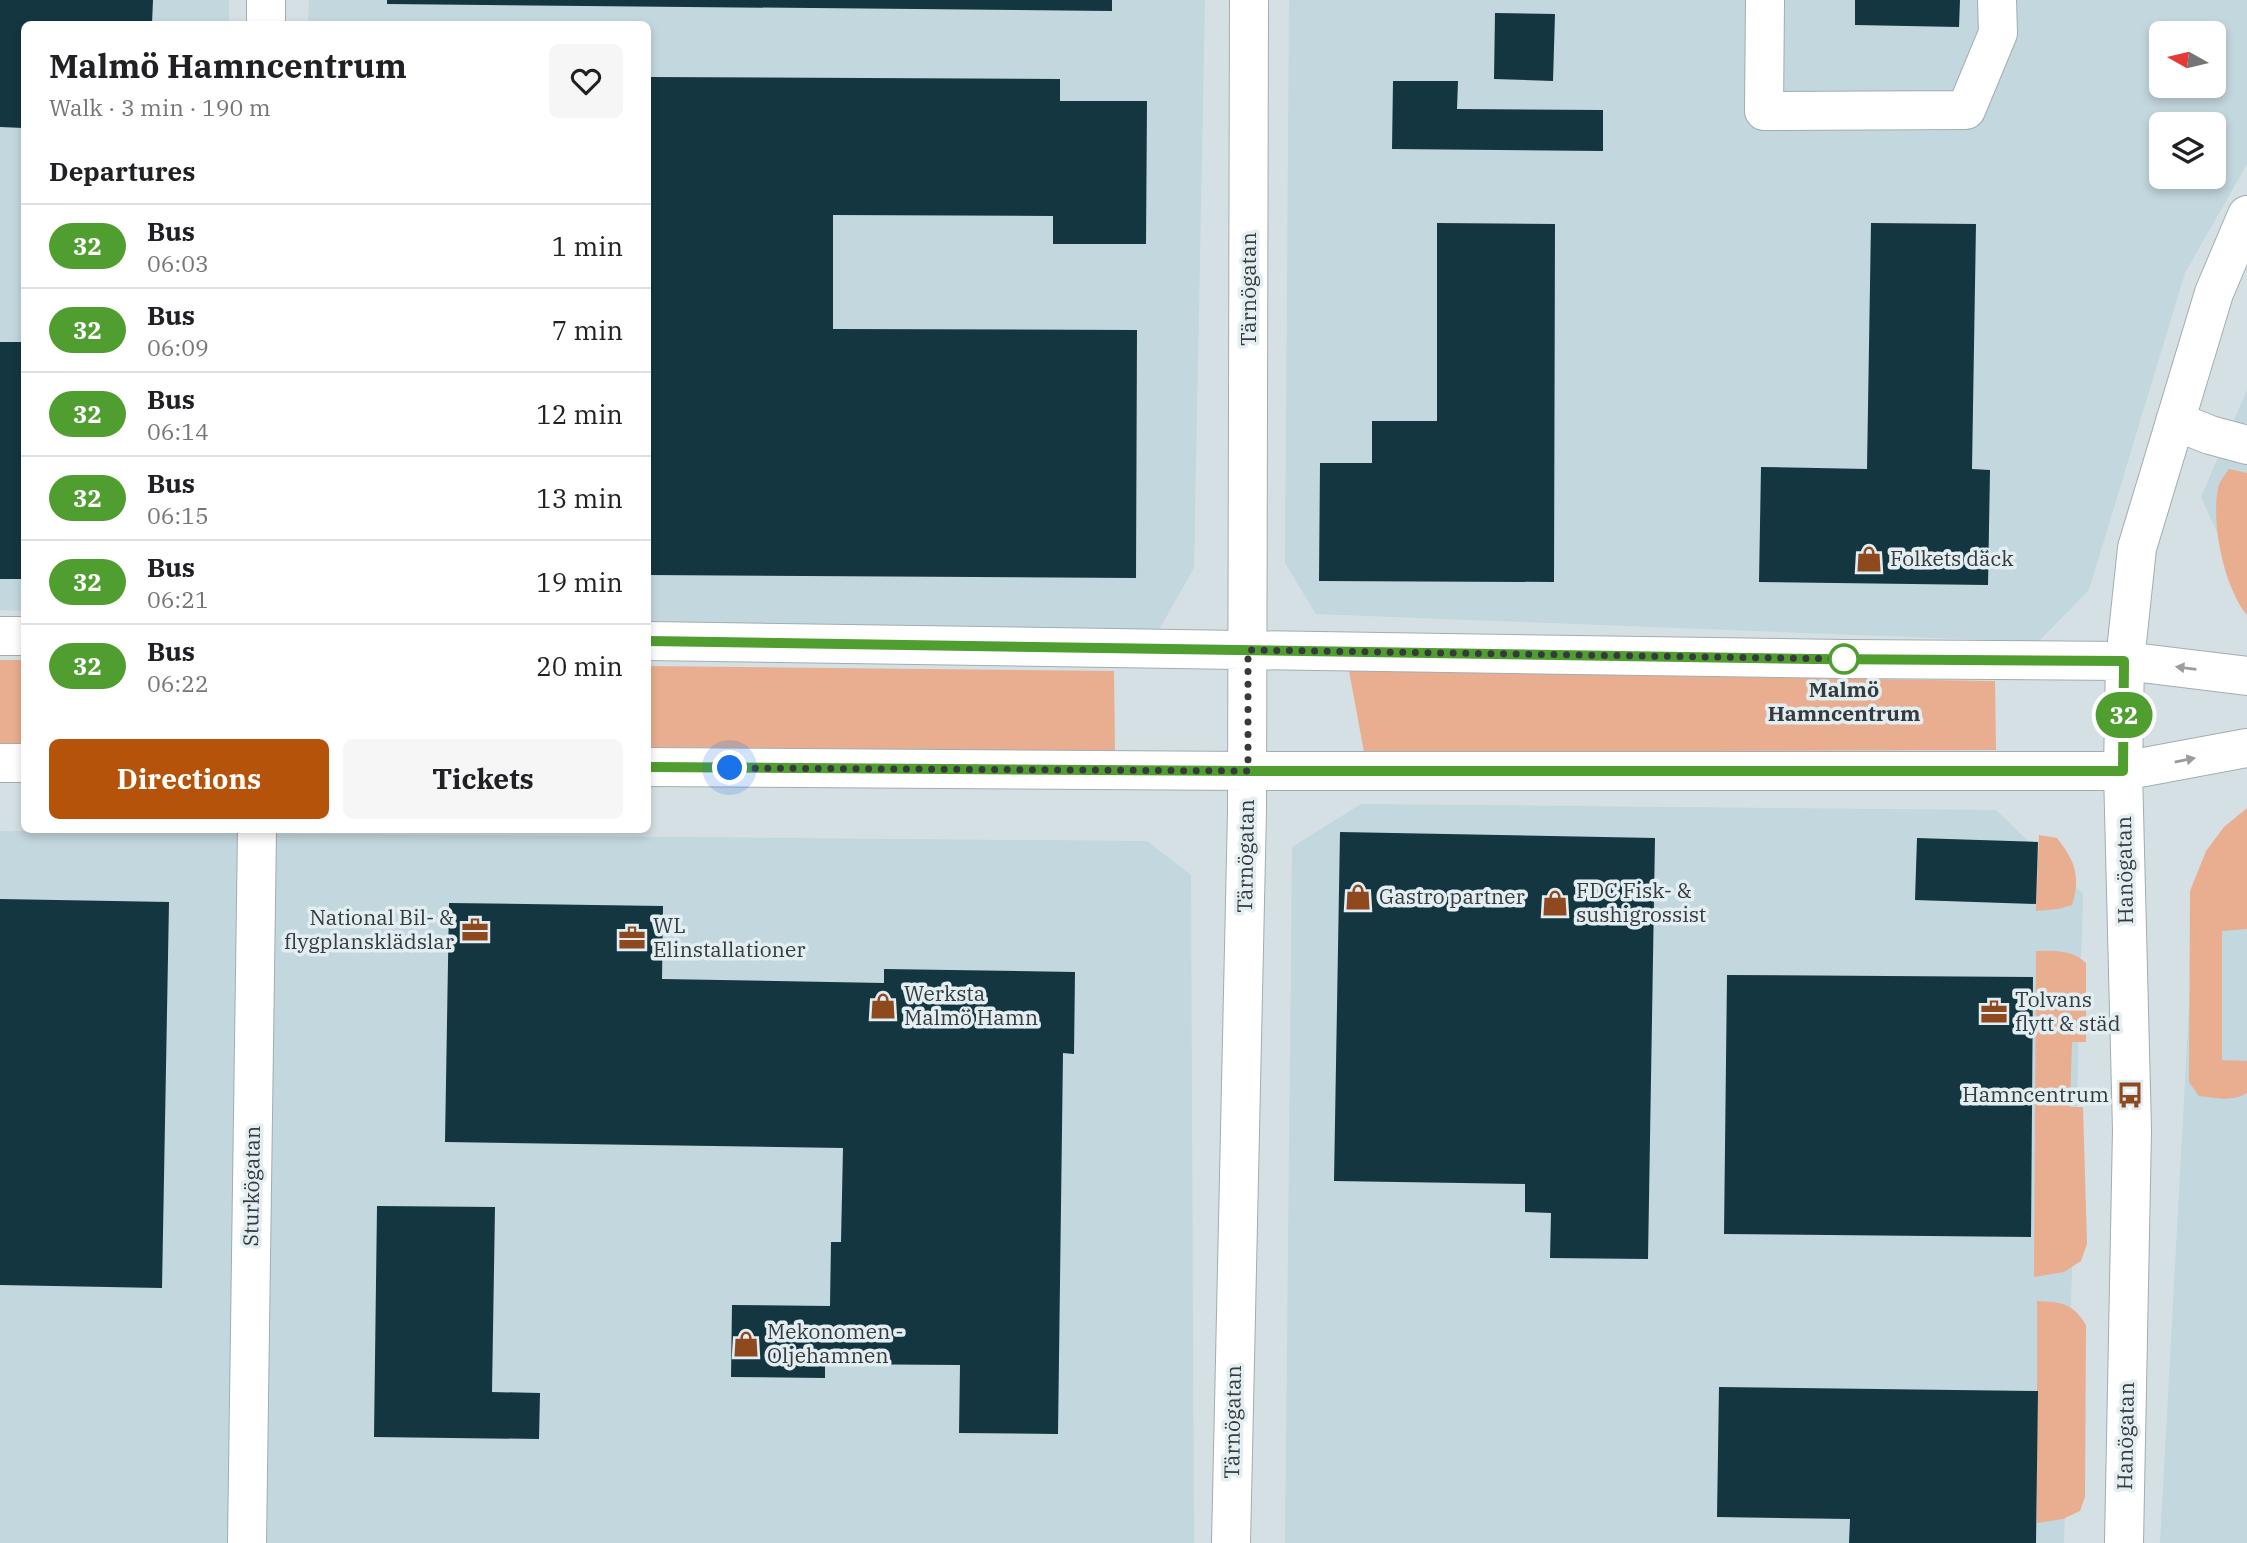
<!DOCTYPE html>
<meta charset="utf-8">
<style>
body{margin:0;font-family:"IBM Plex Serif",serif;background:#f6f6f6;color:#202124;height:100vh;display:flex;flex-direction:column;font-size:26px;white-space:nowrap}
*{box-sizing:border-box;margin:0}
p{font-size:23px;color:#757577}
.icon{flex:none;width:38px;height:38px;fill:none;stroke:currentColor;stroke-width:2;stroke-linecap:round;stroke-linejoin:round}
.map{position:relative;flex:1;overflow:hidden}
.details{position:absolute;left:21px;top:21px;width:630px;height:812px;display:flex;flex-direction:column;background:#fff;border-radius:10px;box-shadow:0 4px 10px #0003}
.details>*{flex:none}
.badge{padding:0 14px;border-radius:23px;font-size:24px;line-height:46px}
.needle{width:46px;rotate:278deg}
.tools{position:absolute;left:2149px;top:21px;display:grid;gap:14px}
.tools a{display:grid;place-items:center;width:77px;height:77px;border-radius:10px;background:#fff;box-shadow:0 4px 10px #0003;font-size:35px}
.you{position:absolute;width:35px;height:35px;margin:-18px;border:5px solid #fff;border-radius:50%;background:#1a73e8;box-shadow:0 0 0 10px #1a73e833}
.map>.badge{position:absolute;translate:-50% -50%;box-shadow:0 0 0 4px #fff}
h2{padding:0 28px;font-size:26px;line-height:63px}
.round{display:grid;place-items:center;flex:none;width:74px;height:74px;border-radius:10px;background:#f6f6f6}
.overview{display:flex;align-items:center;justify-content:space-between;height:119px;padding:0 28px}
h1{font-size:33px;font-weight:700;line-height:52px}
.primary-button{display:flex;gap:14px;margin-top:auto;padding:14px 28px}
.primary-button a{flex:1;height:80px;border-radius:10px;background:#b45309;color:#fff;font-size:28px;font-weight:700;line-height:80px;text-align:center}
.primary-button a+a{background:#f6f6f6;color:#202124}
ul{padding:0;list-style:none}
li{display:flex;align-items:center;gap:21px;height:84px;padding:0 28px;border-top:2px solid #e0e0e0}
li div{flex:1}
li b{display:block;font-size:26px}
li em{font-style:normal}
li .badge{min-width:77px;font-weight:700;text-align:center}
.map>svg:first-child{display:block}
.built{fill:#c3d7de;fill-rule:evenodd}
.green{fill:#e8ae8f}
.building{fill:#143640}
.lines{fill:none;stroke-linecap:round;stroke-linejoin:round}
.minor-casing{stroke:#a2adb0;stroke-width:40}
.minor{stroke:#fff;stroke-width:38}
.oneway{fill:#9a9c9e}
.line-casing{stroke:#fff;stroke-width:16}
.line{stroke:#509e2f;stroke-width:10}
.walk{stroke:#363a3c;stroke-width:7;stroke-dasharray:0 12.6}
.stop-dot{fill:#fff;stroke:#509e2f;stroke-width:3.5}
.labels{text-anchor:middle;stroke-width:7;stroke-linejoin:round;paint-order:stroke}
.street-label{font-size:21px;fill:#363a3c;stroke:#e2eef2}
.poi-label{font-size:21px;fill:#363a3c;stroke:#e2eef2;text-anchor:start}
.stop-label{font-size:21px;font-weight:bold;fill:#363a3c;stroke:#e2eef2}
</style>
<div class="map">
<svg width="2247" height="1543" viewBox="0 0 2247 1543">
<rect width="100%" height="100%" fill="#d5e0e4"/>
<!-- built -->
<path class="built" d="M 0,0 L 229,0 L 229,24 L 24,24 L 24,611 L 0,610 Z
M 309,0 L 1205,0 L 1194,568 L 1156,635 L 648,624 L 648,24 L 308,24 Z
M 1289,0 L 2247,0 L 2247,164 L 2185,273 L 2089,590 L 2038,642 L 1316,614 L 1285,563 ZM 2161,33 L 2214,33 L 2214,86 L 2161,86 ZM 2161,124 L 2214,124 L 2214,177 L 2161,177 Z
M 2247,390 L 2247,599 L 2201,497 Z
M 1361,804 L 1996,810 L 2083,894 L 2064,1543 L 1285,1543 L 1292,847 Z
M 0,831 L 1147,841 L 1191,875 L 1194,1543 L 0,1543 Z
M 2247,832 L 2247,1543 L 2160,1543 L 2191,970 Z"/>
<!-- green -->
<path class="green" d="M 2229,469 L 2247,473 L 2247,615 C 2224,587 2211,524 2218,488 C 2219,482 2225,475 2229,469 Z
M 0,660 L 24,660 L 24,744 L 0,744 Z
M 648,666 L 1114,671 L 1115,751 L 648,747 Z
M 1349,671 L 1995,681 L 1996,750 L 1364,752 Z
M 2247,808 L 2247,929 L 2222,931 L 2222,1060 L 2247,1061 L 2247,1093 C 2232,1102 2215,1098 2199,1096 L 2189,1082 L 2190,891 L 2206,851 L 2224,827 Z
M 2039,835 L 2057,838 C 2075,861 2081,876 2072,905 L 2058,909 L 2036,911 Z
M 2036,951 C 2054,951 2072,949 2086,963 L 2086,1042 L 2072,1042 L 2070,1107 L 2083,1107 L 2087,1244 L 2081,1261 L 2064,1272 L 2034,1277 Z
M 2037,1301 C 2061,1302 2073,1303 2086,1325 L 2085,1497 L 2080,1511 L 2063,1519 L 2037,1523 Z"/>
<!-- building -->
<path class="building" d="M 0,0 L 153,0 L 152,24 L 24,24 L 24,128 L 0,127 Z
M 387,0 L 1112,0 L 1112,11 L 387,4 Z
M 1855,0 L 1960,0 L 1959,27 L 1855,25 Z
M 1495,13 L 1555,14 L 1553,81 L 1494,79 Z
M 648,77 L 1060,79 L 1060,101 L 1147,101 L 1146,244 L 1053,244 L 1053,216 L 833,215 L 833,329 L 1137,330 L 1136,578 L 648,575 Z
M 1393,81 L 1458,81 L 1457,109 L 1603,110 L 1603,151 L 1392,149 Z
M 1437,223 L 1555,224 L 1554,582 L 1319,581 L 1320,463 L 1372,463 L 1372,421 L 1437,421 Z
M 1871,223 L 1976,224 L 1972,469 L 1990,470 L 1988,585 L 1759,582 L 1761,467 L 1867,469 Z
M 0,342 L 24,342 L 24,579 L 0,579 Z
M 1340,832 L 1655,838 L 1648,1259 L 1550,1258 L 1551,1213 L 1525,1212 L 1525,1184 L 1334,1181 Z
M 1917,838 L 2038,842 L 2036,904 L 1915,900 Z
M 0,899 L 169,902 L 162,1288 L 0,1285 Z
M 449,903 L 663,906 L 662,979 L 884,983 L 884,969 L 1075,972 L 1074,1054 L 1063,1053 L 1058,1434 L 959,1433 L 960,1365 L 825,1364 L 825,1378 L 731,1377 L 732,1305 L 830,1306 L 831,1242 L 841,1242 L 843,1148 L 445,1142 Z
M 1727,975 L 2033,977 L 2031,1237 L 1724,1234 Z
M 377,1206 L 495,1207 L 492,1392 L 540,1393 L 539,1439 L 374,1437 Z
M 1719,1387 L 2038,1391 L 2036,1543 L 1849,1543 L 1850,1519 L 1717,1517 Z"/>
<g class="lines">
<!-- minor casing -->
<g class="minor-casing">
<path id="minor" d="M 1765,0 L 1764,111 L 1966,110 L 1998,33 L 1997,0
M 266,24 L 266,0
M 2175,421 L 2210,435 L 2247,445
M 0,636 L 24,636
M 648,641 L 1844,659 L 2125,661 L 2247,676
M 0,763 L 24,763
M 648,767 L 1248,771 L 2123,771 L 2247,748
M 247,1543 L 257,830
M 1231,1543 L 1247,810 L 1249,0
M 2124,1543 L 2132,1130 L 2123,771 L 2125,661 L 2137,548 L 2214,293 L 2247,215"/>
</g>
<!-- minor -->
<use href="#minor" class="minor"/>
</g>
<!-- one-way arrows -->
<defs><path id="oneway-solid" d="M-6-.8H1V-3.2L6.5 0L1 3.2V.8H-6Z" transform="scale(1.75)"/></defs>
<g class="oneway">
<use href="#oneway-solid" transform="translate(2186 668) rotate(-173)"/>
<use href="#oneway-solid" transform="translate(2185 760) rotate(-11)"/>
</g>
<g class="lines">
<!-- line casing -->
<g class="line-casing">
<path id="line" d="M 648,641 L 1816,659 L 2124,661 L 2123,771 L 1248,771 L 648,767"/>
</g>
<!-- line -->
<use href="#line" class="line"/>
<!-- walk -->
<path class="walk" d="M 730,768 L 1248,771 L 1248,650 L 1844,659"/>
</g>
<!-- icons -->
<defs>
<g id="shop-bare" transform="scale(2.1)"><path d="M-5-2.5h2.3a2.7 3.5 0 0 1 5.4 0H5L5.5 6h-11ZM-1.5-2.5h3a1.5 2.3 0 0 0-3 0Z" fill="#8e491e" stroke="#e2eef2" stroke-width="2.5" paint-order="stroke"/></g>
<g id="office-bare" transform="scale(2.1)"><path d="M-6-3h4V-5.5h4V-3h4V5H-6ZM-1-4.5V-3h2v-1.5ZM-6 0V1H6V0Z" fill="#8e491e" stroke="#e2eef2" stroke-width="2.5" paint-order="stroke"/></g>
<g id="bus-bare" transform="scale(2.1)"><path d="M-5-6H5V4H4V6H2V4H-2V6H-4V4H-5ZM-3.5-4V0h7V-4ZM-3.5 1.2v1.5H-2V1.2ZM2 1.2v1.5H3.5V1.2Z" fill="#8e491e" stroke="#e2eef2" stroke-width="2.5" paint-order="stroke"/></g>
</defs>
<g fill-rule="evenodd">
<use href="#shop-bare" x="1869" y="559"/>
<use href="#shop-bare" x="1358" y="897"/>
<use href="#shop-bare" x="1555" y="903"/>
<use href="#office-bare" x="475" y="930"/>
<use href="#office-bare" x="632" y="938"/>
<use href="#shop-bare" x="883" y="1006"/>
<use href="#office-bare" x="1994" y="1012"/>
<use href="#bus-bare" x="2130" y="1095"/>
<use href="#shop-bare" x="746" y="1344"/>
</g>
<!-- markers -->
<circle class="stop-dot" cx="1844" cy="659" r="14"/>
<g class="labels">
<!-- street labels -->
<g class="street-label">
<text transform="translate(1249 289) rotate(-90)" y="7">Tärnögatan</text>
<text transform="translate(1246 856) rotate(-89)" y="7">Tärnögatan</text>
<text transform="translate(2125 870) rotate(-91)" y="7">Hanögatan</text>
<text transform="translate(252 1186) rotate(-89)" y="7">Sturkögatan</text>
<text transform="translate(1233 1422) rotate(-89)" y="7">Tärnögatan</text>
<text transform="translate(2126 1436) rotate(-89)" y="7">Hanögatan</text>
</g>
<!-- poi labels -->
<g class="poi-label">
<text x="1890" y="566">Folkets däck</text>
<text x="1576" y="898">FDC Fisk- &amp;<tspan x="1576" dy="24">sushigrossist</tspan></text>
<text x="1379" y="904">Gastro partner</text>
<text x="454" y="925" text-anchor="end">National Bil- &amp;<tspan x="454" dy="24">flygplansklädslar</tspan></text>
<text x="653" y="933">WL<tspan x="653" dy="24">Elinstallationer</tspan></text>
<text x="904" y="1001">Werksta<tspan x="904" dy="24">Malmö Hamn</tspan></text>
<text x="2015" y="1007">Tolvans<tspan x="2015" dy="24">flytt &amp; städ</tspan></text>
<text x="2109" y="1102" text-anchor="end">Hamncentrum</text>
<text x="767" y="1339">Mekonomen -<tspan x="767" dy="24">Oljehamnen</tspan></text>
</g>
<!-- stop labels -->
<g class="stop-label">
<text x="1844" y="697">Malmö<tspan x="1844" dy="24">Hamncentrum</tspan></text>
</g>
</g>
</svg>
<div class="tools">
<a><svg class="needle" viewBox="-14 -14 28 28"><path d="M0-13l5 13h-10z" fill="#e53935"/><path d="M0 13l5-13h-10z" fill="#757577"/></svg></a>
<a><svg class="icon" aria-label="layers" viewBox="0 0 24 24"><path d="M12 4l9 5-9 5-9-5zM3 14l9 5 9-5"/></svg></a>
</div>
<div class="you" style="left:730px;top:768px"></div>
<b class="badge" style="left:2124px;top:715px;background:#509e2f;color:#fff">32</b>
<section class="details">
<div class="overview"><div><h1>Malmö Hamncentrum</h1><p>Walk · 3 min · 190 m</p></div><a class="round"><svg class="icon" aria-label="heart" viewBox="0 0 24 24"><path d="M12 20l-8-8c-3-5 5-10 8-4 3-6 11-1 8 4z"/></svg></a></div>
<h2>Departures</h2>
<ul>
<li><span class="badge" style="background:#509e2f;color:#fff">32</span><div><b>Bus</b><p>06:03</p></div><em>1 min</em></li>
<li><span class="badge" style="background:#509e2f;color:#fff">32</span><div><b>Bus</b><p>06:09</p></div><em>7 min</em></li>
<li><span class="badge" style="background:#509e2f;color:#fff">32</span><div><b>Bus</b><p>06:14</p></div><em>12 min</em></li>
<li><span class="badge" style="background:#509e2f;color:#fff">32</span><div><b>Bus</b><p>06:15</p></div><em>13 min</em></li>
<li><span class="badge" style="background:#509e2f;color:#fff">32</span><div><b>Bus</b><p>06:21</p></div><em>19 min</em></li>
<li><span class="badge" style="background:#509e2f;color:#fff">32</span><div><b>Bus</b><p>06:22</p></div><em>20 min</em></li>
</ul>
<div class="primary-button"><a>Directions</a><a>Tickets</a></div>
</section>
</div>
